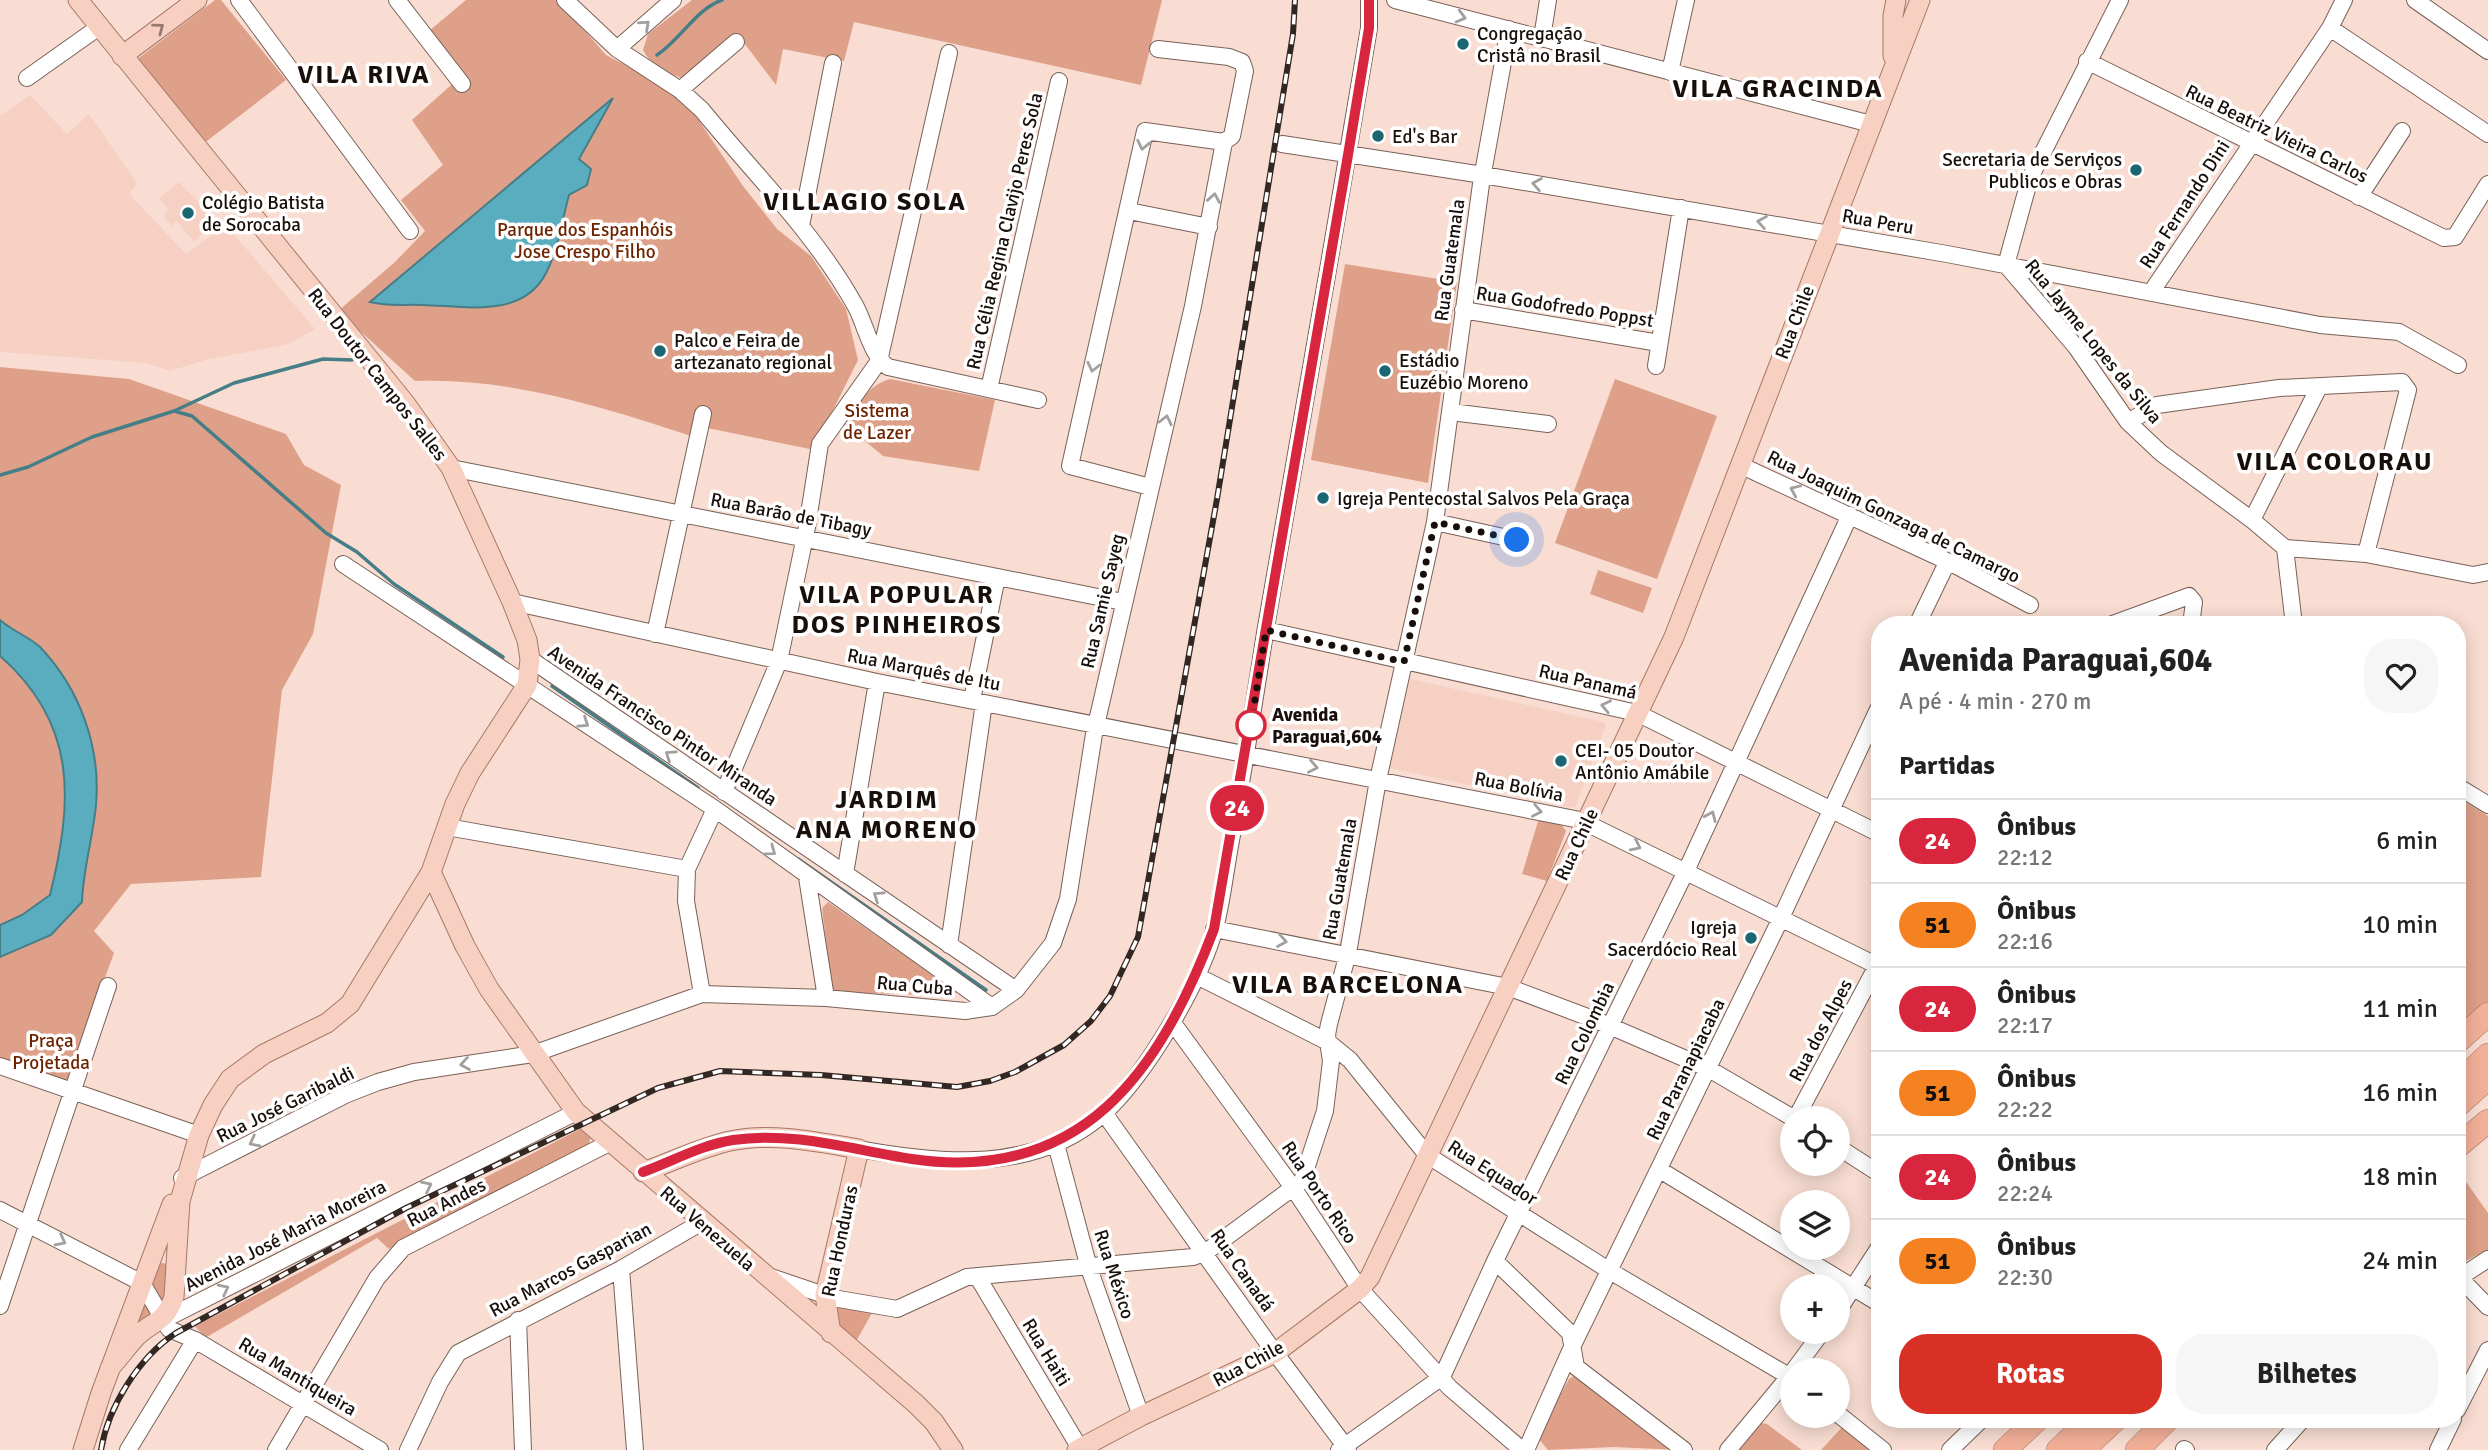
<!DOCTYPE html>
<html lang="pt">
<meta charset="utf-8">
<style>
body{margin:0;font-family:Signika,sans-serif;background:#f6f6f6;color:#222;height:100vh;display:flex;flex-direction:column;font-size:26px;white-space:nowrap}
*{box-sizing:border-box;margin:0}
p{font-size:23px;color:#767676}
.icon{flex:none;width:38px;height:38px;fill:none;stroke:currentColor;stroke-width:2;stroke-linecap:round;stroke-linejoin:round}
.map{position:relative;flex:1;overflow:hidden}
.side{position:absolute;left:1871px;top:616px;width:595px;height:812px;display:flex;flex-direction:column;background:#fff;border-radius:28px;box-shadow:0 4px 18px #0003}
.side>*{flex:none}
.badge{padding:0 14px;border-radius:23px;font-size:24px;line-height:46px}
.tools{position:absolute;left:1780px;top:1106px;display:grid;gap:14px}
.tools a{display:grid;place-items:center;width:70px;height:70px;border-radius:50%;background:#fff;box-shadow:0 4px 18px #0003;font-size:35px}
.you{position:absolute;width:35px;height:35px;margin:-18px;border:5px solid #fff;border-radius:50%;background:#1a73e8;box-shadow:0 0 0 10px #1a73e833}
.map>.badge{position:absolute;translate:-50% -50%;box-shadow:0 0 0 4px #fff}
h2{padding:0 28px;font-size:26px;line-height:63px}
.round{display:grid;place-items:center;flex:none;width:74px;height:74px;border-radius:28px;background:#f6f6f6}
.summary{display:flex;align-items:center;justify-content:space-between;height:119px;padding:0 28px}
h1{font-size:33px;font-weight:700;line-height:52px}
.cta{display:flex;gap:14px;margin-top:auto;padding:14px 28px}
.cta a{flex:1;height:80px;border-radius:28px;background:#d93025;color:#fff;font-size:28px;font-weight:700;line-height:80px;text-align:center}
.cta a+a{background:#f6f6f6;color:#222}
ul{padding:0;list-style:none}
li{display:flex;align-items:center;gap:21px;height:84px;padding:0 28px;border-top:2px solid #e0e0e0}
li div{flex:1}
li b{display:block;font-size:26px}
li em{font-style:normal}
li .badge{min-width:77px;font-weight:700;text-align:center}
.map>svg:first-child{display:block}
.built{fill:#f5d0c3}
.green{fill:#dea089}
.water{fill:#5aadbe;stroke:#467e88;stroke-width:2}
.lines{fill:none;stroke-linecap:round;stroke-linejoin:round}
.stream{stroke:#467e88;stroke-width:3.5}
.minor-casing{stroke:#796158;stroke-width:18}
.major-casing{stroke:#a67867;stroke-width:21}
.highway-casing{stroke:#a67867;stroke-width:24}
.minor{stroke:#fff;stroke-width:16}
.major{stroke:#f8d0c1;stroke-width:19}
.highway{stroke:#f3b098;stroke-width:23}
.rail-casing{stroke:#332723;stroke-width:6}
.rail{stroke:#fff;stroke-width:3.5;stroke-dasharray:10;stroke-linecap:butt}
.oneway{stroke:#a39f9d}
.oneway2{stroke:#93796f}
.line-casing{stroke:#fff;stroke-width:16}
.line{stroke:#d7263d;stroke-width:10}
.walk{stroke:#180f0b;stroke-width:7;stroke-dasharray:0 12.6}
.poi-dot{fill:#1c6573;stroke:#fff;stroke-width:2.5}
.stop-dot{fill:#fff;stroke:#d7263d;stroke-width:3.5}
.labels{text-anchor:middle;stroke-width:7;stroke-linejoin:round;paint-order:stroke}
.poi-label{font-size:19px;fill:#180f0b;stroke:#fff;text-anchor:start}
.street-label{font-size:19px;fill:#180f0b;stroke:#fff}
.park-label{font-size:19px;fill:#6f2400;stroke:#fff}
.stop-label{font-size:19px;font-weight:bold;fill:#180f0b;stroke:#fff;text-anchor:start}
.district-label{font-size:26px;font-weight:bold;letter-spacing:2px;fill:#180f0b;stroke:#fff}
</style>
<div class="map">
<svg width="2488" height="1450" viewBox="0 0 2488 1450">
<rect width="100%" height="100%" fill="#f9ddd2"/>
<!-- built -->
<path class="built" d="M 30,95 L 67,134 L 89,114 L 137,183 L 129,194 L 186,254 L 226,225 L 315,329 L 289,344 L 205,360 L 170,371 L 146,363 L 0,352 L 0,116 Z
M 179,182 L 213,217 L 209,227 L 194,242 L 177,221 L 172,226 L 163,216 L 169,210 L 159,198 Z
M 1410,679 L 1603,722 L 1606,725 L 1575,808 L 1390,768 Z"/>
<!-- green -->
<path class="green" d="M 215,0 L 221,0 L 286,80 L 203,144 L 136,60 Z
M 466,0 L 558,0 L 606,55 L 681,94 L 743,186 L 777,229 L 811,256 L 846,309 L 858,360 L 820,436 L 810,449 L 707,428 L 709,411 L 697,408 L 691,436 C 603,407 509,377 415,381 L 338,311 L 395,262 L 425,231 L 401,200 L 443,165 L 412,120 L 459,78 L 429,31 Z
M 692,0 L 1162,0 L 1141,85 L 854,22 L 844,61 L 783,49 L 776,85 L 738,35 L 682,78 C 665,73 651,66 643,50 L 648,34 Z
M 1345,264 L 1457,282 L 1428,483 L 1311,460 Z
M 0,367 L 129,379 L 286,434 L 304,465 L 341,485 L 313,634 L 282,690 L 261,877 L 131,884 L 94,931 L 114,953 L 67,1082 L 0,1060 Z
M 890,379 L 995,400 L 979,471 L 883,456 L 845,424 C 857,405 868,385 890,379 Z
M 1615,379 L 1717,416 L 1657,579 L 1555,543 Z
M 1598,570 L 1652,588 L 1643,613 L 1590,594 Z
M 2457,797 L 2488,816 L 2488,1011 L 2457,1037 Z
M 1539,818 L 1561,824 L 1566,831 L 1547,881 L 1522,874 Z
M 828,902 L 956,991 L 955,996 L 837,992 L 832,989 L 822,908 Z
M 584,1127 L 591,1137 L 588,1146 L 412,1234 L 389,1249 L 377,1238 L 205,1338 L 195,1326 Z
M 2457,1169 L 2488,1213 L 2488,1250 L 2457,1265 Z
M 164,1263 L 170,1267 L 166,1304 L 120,1348 L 158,1264 Z
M 838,1306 L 872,1313 L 854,1345 L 834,1325 Z
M 1574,1376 L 1680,1450 L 1614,1447 L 1548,1450 L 1538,1438 L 1540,1432 L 1569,1379 Z
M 1761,1423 L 1767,1424 L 1802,1450 L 1736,1450 Z
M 1844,1425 L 1878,1450 L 1821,1450 Z"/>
<!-- water -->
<path class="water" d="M 613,98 L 579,159 L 591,169 L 587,185 L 569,195 C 562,220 558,251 546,273 C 523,319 464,306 423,305 C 402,304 392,307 370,302 Z
M 0,620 C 12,631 28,636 40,647 C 80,689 101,747 96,805 C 93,838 83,869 82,902 L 51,935 L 0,957 L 0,925 L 22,915 L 50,895 C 73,802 78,724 0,656 Z"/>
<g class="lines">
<!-- stream -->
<path class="stream" d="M 657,55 C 681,39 696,9 722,0
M 174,411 L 192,416 L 326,533 L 357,552 L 394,584 L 503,657
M 0,475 L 28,467 L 92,437 L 174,411 L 234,383 L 323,359 L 352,360
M 552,686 L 698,788
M 798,859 L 986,990"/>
<!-- minor casing -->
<g class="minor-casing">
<path id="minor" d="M 239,0 L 410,231
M 397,0 L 462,84
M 565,0 L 617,49 L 680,90 L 702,110 C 754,174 816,234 856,307 C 866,326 871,355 888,367 L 1038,400
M 1395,0 L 1871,124
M 2120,0 L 2030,178 L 2006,265 L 2076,347 L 2128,422 L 2161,453 L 2252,520 L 2285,548 L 2366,554 L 2473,575 L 2488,572
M 2415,0 L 2488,51
M 2330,28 L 2488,134
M 1542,38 L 1548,0
M 617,49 L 673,0
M 2087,61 L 2444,238 L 2455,237 L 2488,184
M 1670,72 L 1686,0
M 27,78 L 99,27
M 680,90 L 736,42
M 1282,144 L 1483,175 L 1947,254 L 2320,325 L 2399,332 L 2458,365
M 2359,197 L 2402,131
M 1129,211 L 1209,227
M 801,226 L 833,63
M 2152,291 L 2330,28 L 2344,0
M 1463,310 L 1659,343
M 1656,366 L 1681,208
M 989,389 L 1059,81
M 1451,412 L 1548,424
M 2128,422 L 2157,405 L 2279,388 L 2402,382 L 2408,390 L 2366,554
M 1740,465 L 1951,563 L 2030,605
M 451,468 L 1123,602
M 1150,487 L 1070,466 L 1145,131 L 1224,142
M 2252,520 L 2319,387
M 1435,522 L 1517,540
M 2285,548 L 2294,625
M 343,564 L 715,809 L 992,1007
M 512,602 L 877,682 L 1580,820 L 1880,967
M 1917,625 L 1944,569 L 1951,563
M 2110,625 L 2189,596 L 2194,602 L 2191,625
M 1266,630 L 1637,713 L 1880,834
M 655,634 L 703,414
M 530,659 L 1016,990
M 972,700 L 997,577
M 2457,786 L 2488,805
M 724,792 L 779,661 L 807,527 L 820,444 L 879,361 L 949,53
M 447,827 L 687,869
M 845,874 L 877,682
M 807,877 L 826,998
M 1214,929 L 1508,987 L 1598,1021 L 1709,1069 L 1793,1118
M 949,945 L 984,703
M 1197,976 L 1328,1042 L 1350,1060 L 1427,1155 L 1610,1271 L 1792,1378
M 702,994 L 686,901 L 687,869 L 715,809
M 1173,1023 L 1294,1189 L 1360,1289 L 1450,1388 L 1522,1450
M 0,1066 L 199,1135
M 1104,1113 L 1270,1346 L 1348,1450
M 1796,1118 L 1880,960
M 1056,1144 L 1089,1268 L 1141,1416
M 1838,1147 L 1880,1174
M 859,1149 C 941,1164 1037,1174 1105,1112 C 1146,1074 1200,983 1215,928 C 1222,902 1225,873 1230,846 C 1243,775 1254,704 1265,633 C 1299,431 1336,230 1369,28 L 1369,0
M 1660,1170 L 1880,1304
M 182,1178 L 345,1095 L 378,1082 L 414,1072 L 533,1054 L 702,994 L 826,998 L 965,1011 L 992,1007 L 1016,990 L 1053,943 L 1068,899 L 1094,734 L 1193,306 L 1224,142 L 1232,136 L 1245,71 L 1242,62 L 1229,57 L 1158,49
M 0,1210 L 142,1283 L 169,1329 L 195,1340 L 128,1450
M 1495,1261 L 1570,1333 L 1576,1367 L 1684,1450
M 621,1269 L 635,1450
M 2457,1275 L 2488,1307
M 977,1276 L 1081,1450
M 771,1277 L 833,1298 L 897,1309 L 967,1277 L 1193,1257 L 1206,1252 L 1302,1181 L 1325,1111 L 1331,1061 L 1327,1035 L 1329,1024 L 1348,953 L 1378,780 L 1435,522 L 1481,184 L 1509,29
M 2457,1279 L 2488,1259
M 0,1306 L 108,986
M 1838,1311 L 1880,1246
M 163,1320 L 576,1112
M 518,1320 L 523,1450
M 195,1340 L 380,1450
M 1794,1370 L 1822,1332
M 2457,1410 L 2488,1350
M 1838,1414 L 1883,1450
M 2184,1449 L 2186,1450
M 276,1450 L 377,1278 L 403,1248 L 609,1143
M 408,1450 L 440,1382 L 458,1353 L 621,1269 L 702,1222
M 1339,1450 L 1442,1377 L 1495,1261 L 1686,871 L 1850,515
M 1526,1450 L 1572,1347 L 1780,920 L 1880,705
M 1728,1450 L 1792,1373
M 1950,1450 L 1982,1419
M 2275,1450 L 2303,1419
M 2438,1450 L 2453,1419"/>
</g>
<!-- major casing -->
<g class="major-casing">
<path id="major" d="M 78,0 L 405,403 L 451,468 L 512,602 L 527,640 L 530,659 L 527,685 L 470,773 L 455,804 L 431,872 L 350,1004 L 327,1023 L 264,1054 L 230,1079 L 213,1105 L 199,1135 L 180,1201 L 174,1297 C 165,1324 153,1320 136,1337 C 127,1347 119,1358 110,1368
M 122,56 L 197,0
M 1893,56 L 1893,16 L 1896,0
M 431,872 L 465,946 L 489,989 L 576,1112 L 916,1404 L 934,1422 L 953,1450
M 643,1172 C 672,1162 699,1148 730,1141 C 771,1132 818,1142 859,1149 L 825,1295 L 831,1333
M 83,1450 L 101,1393 L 172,1204
M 1077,1450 L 1141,1416 L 1275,1353 L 1360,1289 L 1370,1277 L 1674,637 L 1920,0"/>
</g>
<!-- highway casing -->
<g class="highway-casing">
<path id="highway" d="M 2457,1042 L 2488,1014
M 2457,1084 L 2488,1055
M 2457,1106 L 2488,1078
M 2457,1147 L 2488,1121
M 2005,1450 L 2038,1419
M 2058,1450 L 2091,1419
M 2083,1450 L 2116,1419
M 2137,1450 L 2168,1419"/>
</g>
<!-- minor -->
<use href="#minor" class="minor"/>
<!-- major -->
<use href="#major" class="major"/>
<!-- highway -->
<use href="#highway" class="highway"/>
<!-- rail casing -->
<g class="rail-casing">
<path id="rail" d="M 101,1450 C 108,1407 139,1357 176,1333 L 406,1208 L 658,1088 L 720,1071 L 821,1075 L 957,1087 L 990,1081 L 1015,1072 L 1064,1045 L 1091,1021 L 1110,996 L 1138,937 L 1217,499 L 1293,34 L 1295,0"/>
</g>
<!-- rail -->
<use href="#rail" class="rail"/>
</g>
<!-- one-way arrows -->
<defs><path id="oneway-chevron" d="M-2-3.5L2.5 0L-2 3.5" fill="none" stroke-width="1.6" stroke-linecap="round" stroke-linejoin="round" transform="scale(1.75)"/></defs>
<g class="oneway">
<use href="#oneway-chevron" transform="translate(1461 17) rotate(15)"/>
<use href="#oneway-chevron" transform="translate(645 25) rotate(-42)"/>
<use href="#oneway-chevron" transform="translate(1143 145) rotate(102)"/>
<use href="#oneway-chevron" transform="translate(1537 184) rotate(-170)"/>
<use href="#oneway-chevron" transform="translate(1214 198) rotate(-80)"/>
<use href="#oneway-chevron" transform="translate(1762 222) rotate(-170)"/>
<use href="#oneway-chevron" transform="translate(1093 367) rotate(103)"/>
<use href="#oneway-chevron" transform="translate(1166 420) rotate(-77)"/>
<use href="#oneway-chevron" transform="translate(1795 490) rotate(-156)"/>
<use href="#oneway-chevron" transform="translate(1606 706) rotate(-168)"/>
<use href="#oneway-chevron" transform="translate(584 723) rotate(34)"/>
<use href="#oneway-chevron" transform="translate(670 755) rotate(-146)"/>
<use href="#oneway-chevron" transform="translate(1313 767) rotate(11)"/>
<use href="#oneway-chevron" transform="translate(1537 811) rotate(11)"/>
<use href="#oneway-chevron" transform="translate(1711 816) rotate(-66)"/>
<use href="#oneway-chevron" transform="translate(1636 846) rotate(26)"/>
<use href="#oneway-chevron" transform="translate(771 851) rotate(36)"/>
<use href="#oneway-chevron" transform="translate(878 896) rotate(-146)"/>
<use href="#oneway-chevron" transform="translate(1282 941) rotate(10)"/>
<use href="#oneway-chevron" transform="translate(465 1064) rotate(171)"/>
<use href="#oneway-chevron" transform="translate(254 1142) rotate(153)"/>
<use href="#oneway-chevron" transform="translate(427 1186) rotate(-26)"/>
<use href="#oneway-chevron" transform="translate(61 1241) rotate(27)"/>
<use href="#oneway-chevron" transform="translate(224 1289) rotate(-27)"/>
</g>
<use class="oneway2" href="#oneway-chevron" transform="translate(159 28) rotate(-37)"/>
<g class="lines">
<!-- line casing -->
<g class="line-casing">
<path id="line" d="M 643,1172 C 673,1161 701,1145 733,1140 C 794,1131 853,1150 912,1159 C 1082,1184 1160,1072 1214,929 L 1348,155 L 1369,28 L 1369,0"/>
</g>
<!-- line -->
<use href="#line" class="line"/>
<!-- walk -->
<path class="walk" d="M 1251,725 L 1266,630 L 1404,662 L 1435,522 L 1517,540"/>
</g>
<!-- markers -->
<g class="poi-dot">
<circle cx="1463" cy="44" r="7"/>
<circle cx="1378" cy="136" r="7"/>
<circle cx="2136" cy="170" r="7"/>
<circle cx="188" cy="213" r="7"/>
<circle cx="660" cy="351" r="7"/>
<circle cx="1385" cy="371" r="7"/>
<circle cx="1323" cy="498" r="7"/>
<circle cx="1561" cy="761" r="7"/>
<circle cx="1751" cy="938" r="7"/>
</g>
<circle class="stop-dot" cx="1251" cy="725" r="14"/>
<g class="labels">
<!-- poi labels -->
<g class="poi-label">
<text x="1477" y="40">Congregação<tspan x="1477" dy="22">Cristâ no Brasil</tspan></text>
<text x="1392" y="143">Ed's Bar</text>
<text x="2122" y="166" text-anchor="end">Secretaria de Serviços<tspan x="2122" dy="22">Publicos e Obras</tspan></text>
<text x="202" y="209">Colégio Batista<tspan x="202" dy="22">de Sorocaba</tspan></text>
<text x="674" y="347">Palco e Feira de<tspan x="674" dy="22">artezanato regional</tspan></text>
<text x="1399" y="367">Estádio<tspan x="1399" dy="22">Euzébio Moreno</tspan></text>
<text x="1337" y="505">Igreja Pentecostal Salvos Pela Graça</text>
<text x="1575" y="757">CEI- 05 Doutor<tspan x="1575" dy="22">Antônio Amábile</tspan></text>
<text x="1737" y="934" text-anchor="end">Igreja<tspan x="1737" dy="22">Sacerdócio Real</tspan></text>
</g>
<!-- street labels -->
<g class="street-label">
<text transform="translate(2277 133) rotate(26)" y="7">Rua Beatriz Vieira Carlos</text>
<text transform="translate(2184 204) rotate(-57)" y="7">Rua Fernando Dini</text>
<text transform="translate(1878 221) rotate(10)" y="7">Rua Peru</text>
<text transform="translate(1004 231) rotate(-77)" y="7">Rua Célia Regina Clavijo Peres Sola</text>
<text transform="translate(1449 260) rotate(-82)" y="7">Rua Guatemala</text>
<text transform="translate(1565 306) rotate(9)" y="7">Rua Godofredo Poppst</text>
<text transform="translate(1794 322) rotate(-69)" y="7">Rua Chile</text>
<text transform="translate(2094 341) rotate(51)" y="7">Rua Jayme Lopes da Silva</text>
<text transform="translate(378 374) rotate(52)" y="7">Rua Doutor Campos Salles</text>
<text transform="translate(791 514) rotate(11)" y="7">Rua Barão de Tibagy</text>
<text transform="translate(1894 516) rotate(26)" y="7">Rua Joaquim Gonzaga de Camargo</text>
<text transform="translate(1102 601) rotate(-77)" y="7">Rua Samie Sayeg</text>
<text transform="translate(924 669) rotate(11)" y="7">Rua Marquês de Itu</text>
<text transform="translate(1588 681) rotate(13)" y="7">Rua Panamá</text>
<text transform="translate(663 725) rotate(34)" y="7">Avenida Francisco Pintor Miranda</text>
<text transform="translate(1519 786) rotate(11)" y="7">Rua Bolívia</text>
<text transform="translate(1576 844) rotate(-65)" y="7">Rua Chile</text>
<text transform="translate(1339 879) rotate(-80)" y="7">Rua Guatemala</text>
<text transform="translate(915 985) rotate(5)" y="7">Rua Cuba</text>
<text transform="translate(1820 1030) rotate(-62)" y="7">Rua dos Alpes</text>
<text transform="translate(1584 1033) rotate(-64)" y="7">Rua Colombia</text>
<text transform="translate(1685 1069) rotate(-64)" y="7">Rua Paranapiacaba</text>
<text transform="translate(285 1104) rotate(-26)" y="7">Rua José Garibaldi</text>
<text transform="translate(1493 1172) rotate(33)" y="7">Rua Equador</text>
<text transform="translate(1320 1192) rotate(56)" y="7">Rua Porto Rico</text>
<text transform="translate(446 1202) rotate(-27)" y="7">Rua Andes</text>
<text transform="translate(708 1228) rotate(41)" y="7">Rua Venezuela</text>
<text transform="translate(285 1235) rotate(-27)" y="7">Avenida José Maria Moreira</text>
<text transform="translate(839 1241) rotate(-78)" y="7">Rua Honduras</text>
<text transform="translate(570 1269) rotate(-28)" y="7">Rua Marcos Gasparian</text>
<text transform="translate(1243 1270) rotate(55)" y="7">Rua Canadá</text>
<text transform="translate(1115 1274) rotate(72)" y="7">Rua México</text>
<text transform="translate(1047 1352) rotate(59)" y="7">Rua Haiti</text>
<text transform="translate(1248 1363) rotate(-28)" y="7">Rua Chile</text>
<text transform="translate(298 1376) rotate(31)" y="7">Rua Mantiqueira</text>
</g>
<!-- park labels -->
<g class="park-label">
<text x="585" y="236">Parque dos Espanhóis<tspan x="585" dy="22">Jose Crespo Filho</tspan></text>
<text x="877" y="417">Sistema<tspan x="877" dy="22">de Lazer</tspan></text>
<text x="51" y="1047">Praça<tspan x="51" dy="22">Projetada</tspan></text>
</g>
<!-- stop labels -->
<g class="stop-label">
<text x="1272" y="721">Avenida<tspan x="1272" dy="22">Paraguai,604</tspan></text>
</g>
<!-- district labels -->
<g class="district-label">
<text x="364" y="83">VILA RIVA</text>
<text x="1778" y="97">VILA GRACINDA</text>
<text x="865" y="210">VILLAGIO SOLA</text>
<text x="2335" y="470">VILA COLORAU</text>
<text x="897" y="603">VILA POPULAR<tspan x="897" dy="30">DOS PINHEIROS</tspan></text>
<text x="887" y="808">JARDIM<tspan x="887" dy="30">ANA MORENO</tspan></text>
<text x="1348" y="993">VILA BARCELONA</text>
</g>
</g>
</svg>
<div class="tools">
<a><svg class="icon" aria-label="locate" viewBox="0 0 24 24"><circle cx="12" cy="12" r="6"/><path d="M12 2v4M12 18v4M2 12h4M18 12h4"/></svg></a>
<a><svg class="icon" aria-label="layers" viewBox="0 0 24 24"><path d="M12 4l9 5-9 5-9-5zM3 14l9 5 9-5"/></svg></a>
<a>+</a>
<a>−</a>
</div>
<div class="you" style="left:1517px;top:540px"></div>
<b class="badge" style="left:1237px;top:808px;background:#d7263d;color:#fff">24</b>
<section class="side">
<div class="summary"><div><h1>Avenida Paraguai,604</h1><p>A pé · 4 min · 270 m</p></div><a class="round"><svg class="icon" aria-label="heart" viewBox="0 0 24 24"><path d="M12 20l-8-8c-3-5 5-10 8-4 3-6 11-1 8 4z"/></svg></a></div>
<h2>Partidas</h2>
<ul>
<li><span class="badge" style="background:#d7263d;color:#fff">24</span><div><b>Ônibus</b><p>22:12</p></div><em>6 min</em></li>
<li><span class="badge" style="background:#f58220;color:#111">51</span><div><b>Ônibus</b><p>22:16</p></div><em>10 min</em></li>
<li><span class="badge" style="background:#d7263d;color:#fff">24</span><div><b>Ônibus</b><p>22:17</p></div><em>11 min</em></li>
<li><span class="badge" style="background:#f58220;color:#111">51</span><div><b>Ônibus</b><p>22:22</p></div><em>16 min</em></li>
<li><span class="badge" style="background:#d7263d;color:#fff">24</span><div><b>Ônibus</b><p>22:24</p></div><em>18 min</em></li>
<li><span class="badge" style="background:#f58220;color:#111">51</span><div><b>Ônibus</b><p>22:30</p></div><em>24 min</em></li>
</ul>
<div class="cta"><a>Rotas</a><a>Bilhetes</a></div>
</section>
</div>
